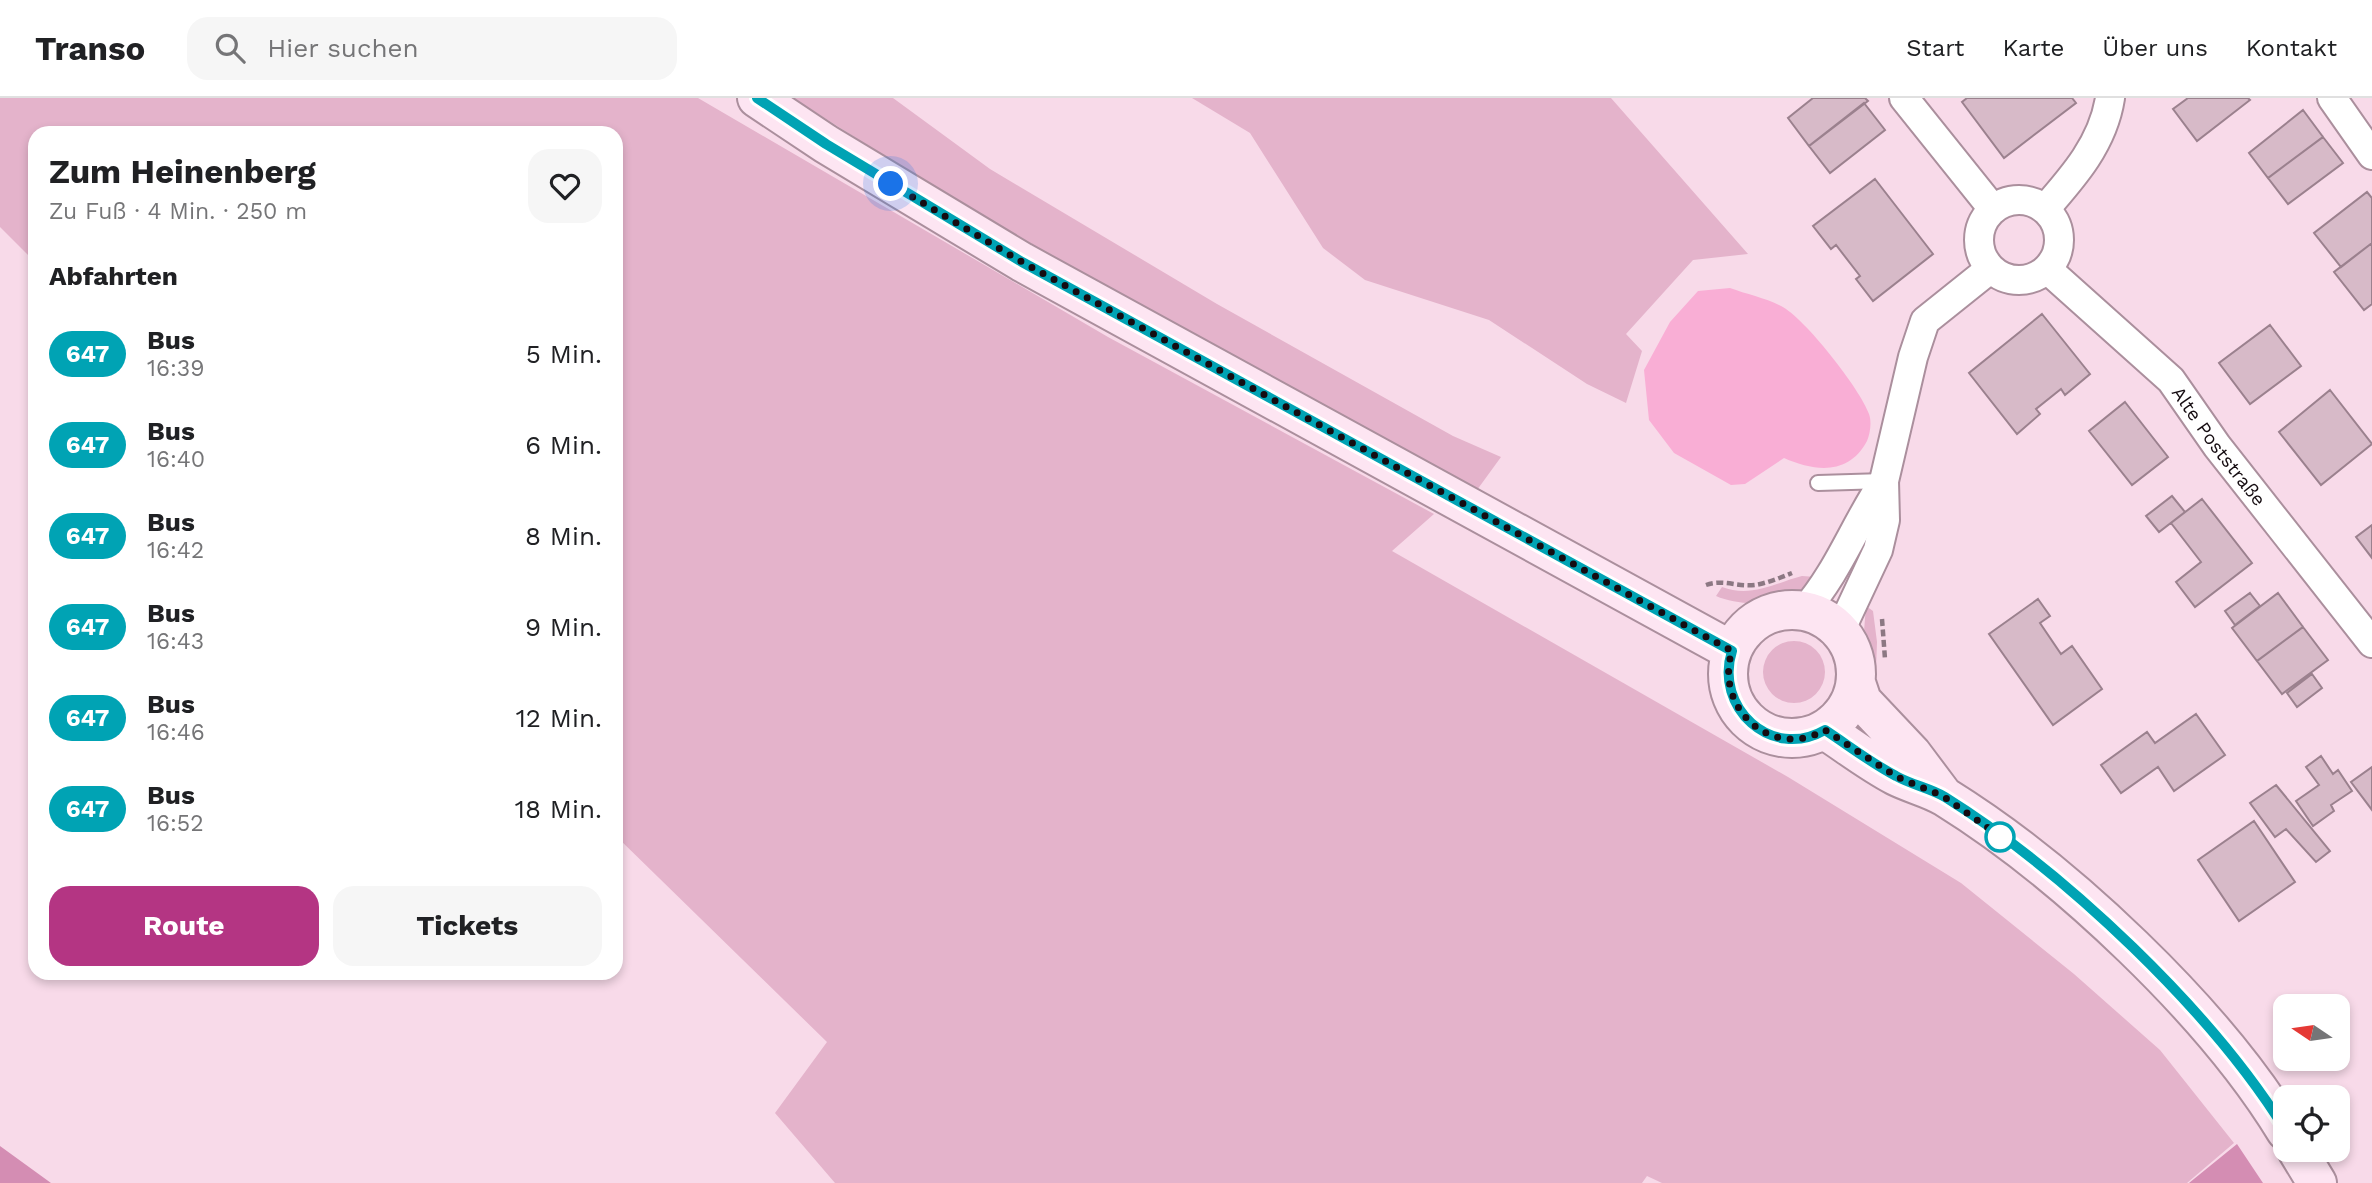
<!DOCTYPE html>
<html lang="de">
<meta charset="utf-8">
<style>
body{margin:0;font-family:"Work Sans",sans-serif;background:#f6f6f6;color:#202124;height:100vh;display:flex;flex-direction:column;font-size:26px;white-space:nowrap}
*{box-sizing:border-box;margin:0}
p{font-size:23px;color:#757577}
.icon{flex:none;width:38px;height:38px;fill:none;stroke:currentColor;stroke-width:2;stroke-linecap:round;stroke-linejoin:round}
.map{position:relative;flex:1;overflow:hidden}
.drawer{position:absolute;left:28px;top:28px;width:595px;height:854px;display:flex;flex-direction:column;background:#fff;border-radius:21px;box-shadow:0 4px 10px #0003}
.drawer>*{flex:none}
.badge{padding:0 14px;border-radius:23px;font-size:24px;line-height:46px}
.needle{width:46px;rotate:283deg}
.controls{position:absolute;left:2273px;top:896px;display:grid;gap:14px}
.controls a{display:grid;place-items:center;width:77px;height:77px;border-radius:14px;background:#fff;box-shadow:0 4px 10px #0003;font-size:35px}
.you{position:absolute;width:35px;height:35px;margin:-18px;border:5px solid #fff;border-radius:50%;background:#1a73e8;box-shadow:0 0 0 10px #1a73e833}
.map>.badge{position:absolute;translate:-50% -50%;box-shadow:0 0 0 4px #fff}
h2{padding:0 21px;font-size:26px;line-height:63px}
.round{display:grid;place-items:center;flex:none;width:74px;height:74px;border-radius:21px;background:#f6f6f6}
.summary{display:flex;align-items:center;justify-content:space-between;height:119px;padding:0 21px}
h1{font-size:33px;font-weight:700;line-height:52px}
.action{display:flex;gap:14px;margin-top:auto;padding:14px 21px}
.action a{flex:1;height:80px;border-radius:21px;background:#b43583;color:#fff;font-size:28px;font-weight:700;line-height:80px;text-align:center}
.action a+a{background:#f6f6f6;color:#202124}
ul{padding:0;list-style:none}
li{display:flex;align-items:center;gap:21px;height:91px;padding:0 21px}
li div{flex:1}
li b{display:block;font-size:26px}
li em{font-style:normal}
li .badge{min-width:77px;font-weight:700;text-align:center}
header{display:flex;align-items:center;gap:42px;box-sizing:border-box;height:98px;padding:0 35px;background:#fff;border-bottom:2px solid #e0e0e0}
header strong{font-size:33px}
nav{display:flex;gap:38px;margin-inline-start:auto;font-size:24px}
.search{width:490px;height:63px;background:#f6f6f6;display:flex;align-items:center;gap:18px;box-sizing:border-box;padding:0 24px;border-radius:21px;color:#757577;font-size:26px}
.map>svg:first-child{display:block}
.green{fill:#e4b3cb}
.forest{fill:#d48db3}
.water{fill:#f9aed5}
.building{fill:#d7bac8;stroke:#9b818e;stroke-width:2}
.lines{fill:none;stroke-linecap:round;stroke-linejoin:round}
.service-casing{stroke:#ab8f9d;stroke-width:18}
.minor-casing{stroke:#ab8f9d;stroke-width:32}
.secondary-casing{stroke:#ab8f9d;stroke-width:42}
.path{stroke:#8c7883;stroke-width:4.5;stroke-dasharray:7 3.5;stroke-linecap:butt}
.service{stroke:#fff;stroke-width:14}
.minor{stroke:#fff;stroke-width:28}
.secondary{stroke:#fde5f2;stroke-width:38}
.line-casing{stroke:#fff;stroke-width:16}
.line{stroke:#00a3b4;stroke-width:10}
.walk{stroke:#150c11;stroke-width:7;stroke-dasharray:0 12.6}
.stop-dot{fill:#fff;stroke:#00a3b4;stroke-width:3.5}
.labels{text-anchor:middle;stroke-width:5;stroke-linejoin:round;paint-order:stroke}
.street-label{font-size:19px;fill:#150c11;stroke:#fff}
</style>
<header>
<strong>Transo</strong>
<div class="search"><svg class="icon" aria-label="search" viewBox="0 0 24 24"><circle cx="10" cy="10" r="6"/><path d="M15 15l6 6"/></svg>Hier suchen</div>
<nav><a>Start</a><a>Karte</a><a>Über uns</a><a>Kontakt</a></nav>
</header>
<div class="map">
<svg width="2372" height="1085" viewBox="0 0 2372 1085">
<rect width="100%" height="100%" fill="#f8dae9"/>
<!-- green -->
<path class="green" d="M 0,0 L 698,0 L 1108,239 L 1434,416 L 1392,453 L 1788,679 L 1961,785 L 2074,876 L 2160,952 L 2234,1045 L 2187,1085 L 1662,1085 L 1647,1078 L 1642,1085 L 835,1085 L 775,1015 L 827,944 L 616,738 L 616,35 L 35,35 L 35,164 L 0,129 Z
M 793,0 L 893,0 L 990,71 L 1217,206 L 1453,338 L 1501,359 L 1477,392 L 1216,251 L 952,101 Z
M 1192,0 L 1611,0 L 1748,156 L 1693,162 L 1626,236 L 1642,253 L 1626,305 L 1587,286 L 1489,222 L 1365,182 L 1323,150 L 1250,35 Z
M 1802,478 L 1816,479 C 1795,507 1746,511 1716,498 L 1722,489 C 1751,500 1775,485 1802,478 Z
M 1866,508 L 1873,513 L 1877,544 L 1875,602 L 1863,546 Z
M1763 574a31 31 0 1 1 62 0a31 31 0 1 1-62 0Z"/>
<!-- forest -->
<path class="forest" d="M 2237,1046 L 2263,1085 L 2189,1085 Z
M 0,1048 L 51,1085 L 0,1085 Z"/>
<!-- water -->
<path class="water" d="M 1730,190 C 1746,196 1766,200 1781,208 C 1804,219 1861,292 1869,316 C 1872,324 1870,336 1867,343 C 1849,377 1816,374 1784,360 L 1745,386 L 1731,387 L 1674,355 L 1649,322 L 1644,272 L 1670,224 L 1698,193 Z"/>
<!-- building -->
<path class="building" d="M 1813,0 L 1865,0 L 1868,3 L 1809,48 L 1788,20 Z
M 1967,0 L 2072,0 L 2076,5 L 2004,60 L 1962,4 Z
M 2188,0 L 2248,0 L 2250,2 L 2197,43 L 2173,11 Z
M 1864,5 L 1885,32 L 1830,75 L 1809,48 Z
M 2303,12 L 2323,39 L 2268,80 L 2249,55 Z
M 2323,39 L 2343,65 L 2288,106 L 2268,80 Z
M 1875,81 L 1933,156 L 1873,203 L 1856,181 L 1860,178 L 1836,147 L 1831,151 L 1813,128 Z
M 2367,94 L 2372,100 L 2372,145 L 2341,169 L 2314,135 Z
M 2372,145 L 2372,206 L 2364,212 L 2334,174 Z
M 2042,216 L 2090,276 L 2065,297 L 2061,291 L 2036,311 L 2040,316 L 2017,336 L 1969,275 Z
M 2270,227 L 2301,268 L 2250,306 L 2219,265 Z
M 2330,292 L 2372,346 L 2321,387 L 2279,334 Z
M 2125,304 L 2168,359 L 2132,387 L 2089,333 Z
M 2172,398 L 2185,414 L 2159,434 L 2146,418 Z
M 2202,401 L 2252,465 L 2195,509 L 2176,484 L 2201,464 L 2171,425 Z
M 2372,427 L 2372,460 L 2356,439 Z
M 2250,495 L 2260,508 L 2235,527 L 2225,513 Z
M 2278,495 L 2303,529 L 2257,563 L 2232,530 Z
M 2038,501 L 2050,518 L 2040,525 L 2061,556 L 2072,548 L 2102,591 L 2053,627 L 1989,536 Z
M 2303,529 L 2328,562 L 2282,596 L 2257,563 Z
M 2312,576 L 2322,590 L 2297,609 L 2287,595 Z
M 2196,616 L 2225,657 L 2174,693 L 2158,669 L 2121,695 L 2101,667 L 2147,634 L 2155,645 Z
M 2321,658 L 2333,676 L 2338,672 L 2352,693 L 2331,707 L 2334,713 L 2313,728 L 2296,703 L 2319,687 L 2306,669 Z
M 2372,669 L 2372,712 L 2351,684 Z
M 2276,687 L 2330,753 L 2316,764 L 2286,731 L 2275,739 L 2250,705 Z
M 2254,723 L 2295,784 L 2239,823 L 2198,762 Z"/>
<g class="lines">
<!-- service casing -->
<g class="service-casing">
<path id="service" d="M 1818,385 L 1884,383"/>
</g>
<!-- minor casing -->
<g class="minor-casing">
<g id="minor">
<path d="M 1904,0 L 1993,111"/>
<path d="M 2332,0 L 2372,57"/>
<circle cx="2019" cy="142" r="40"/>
<path d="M 2045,111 C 2074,78 2103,45 2110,0"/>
<path id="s1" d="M 2047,171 L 2171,282 L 2217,348 L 2372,545"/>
<path d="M 1804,513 C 1839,473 1855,426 1884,383"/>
<path d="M 1840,533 L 1878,452 L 1885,422 L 1884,383 L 1913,259 L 1925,223 L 1990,171"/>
</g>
</g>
<!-- secondary casing -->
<g class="secondary-casing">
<path id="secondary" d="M 757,0 L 826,46 L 1022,164 L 1732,553
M1728 576a64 64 0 1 1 128 0a64 64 0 1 1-128 0Z
M 1856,585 L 1862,603 L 1912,656 L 1942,696
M 1825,632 C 1848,647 1871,665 1896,678 C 1912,686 1930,690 1945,699 C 2064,773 2213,913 2286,1033
M 2297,1052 L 2317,1085"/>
</g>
<!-- path -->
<path class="path" d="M 1706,487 C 1723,481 1737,489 1755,487 C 1767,485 1780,480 1792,475
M 1882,521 L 1885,561"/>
<!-- service -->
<use href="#service" class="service"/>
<!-- minor -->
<use href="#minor" class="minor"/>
<!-- secondary -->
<use href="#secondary" class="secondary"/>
</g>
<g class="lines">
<!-- line casing -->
<g class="line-casing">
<path id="line" d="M 757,0 L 826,46 L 1022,164 L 1732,553 C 1714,609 1771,663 1825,632 C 1848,647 1871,665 1896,678 C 1912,687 1930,690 1945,699 C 2065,774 2212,913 2286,1033"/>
</g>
<!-- line -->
<use href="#line" class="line"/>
<!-- walk -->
<path class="walk" d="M 891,86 L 1022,164 L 1732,553 C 1714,609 1771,663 1825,632 L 1897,679 L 1943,698 L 2011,746 L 2000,739"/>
</g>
<!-- markers -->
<circle class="stop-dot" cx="2000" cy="739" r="14"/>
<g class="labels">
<!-- street labels -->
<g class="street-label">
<text dy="7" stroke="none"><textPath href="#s1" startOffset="248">Alte Poststraße</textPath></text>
</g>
</g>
</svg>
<div class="controls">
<a><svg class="needle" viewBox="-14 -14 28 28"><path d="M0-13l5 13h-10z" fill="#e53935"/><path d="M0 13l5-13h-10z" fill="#757577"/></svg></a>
<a><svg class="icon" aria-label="locate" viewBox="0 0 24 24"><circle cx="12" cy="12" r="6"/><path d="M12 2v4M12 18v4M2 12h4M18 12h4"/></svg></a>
</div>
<div class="you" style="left:891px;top:86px"></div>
<section class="drawer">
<div class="summary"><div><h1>Zum Heinenberg</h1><p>Zu Fuß · 4 Min. · 250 m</p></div><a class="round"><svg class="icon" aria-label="heart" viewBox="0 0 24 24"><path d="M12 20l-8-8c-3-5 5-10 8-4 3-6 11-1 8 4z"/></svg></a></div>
<h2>Abfahrten</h2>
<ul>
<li><span class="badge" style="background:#00a3b4;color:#fff">647</span><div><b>Bus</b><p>16:39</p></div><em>5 Min.</em></li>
<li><span class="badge" style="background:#00a3b4;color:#fff">647</span><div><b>Bus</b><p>16:40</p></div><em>6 Min.</em></li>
<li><span class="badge" style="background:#00a3b4;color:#fff">647</span><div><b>Bus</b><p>16:42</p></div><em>8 Min.</em></li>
<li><span class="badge" style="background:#00a3b4;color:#fff">647</span><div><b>Bus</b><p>16:43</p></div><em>9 Min.</em></li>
<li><span class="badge" style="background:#00a3b4;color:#fff">647</span><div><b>Bus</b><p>16:46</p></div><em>12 Min.</em></li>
<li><span class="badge" style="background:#00a3b4;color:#fff">647</span><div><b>Bus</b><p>16:52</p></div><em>18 Min.</em></li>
</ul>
<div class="action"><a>Route</a><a>Tickets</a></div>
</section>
</div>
